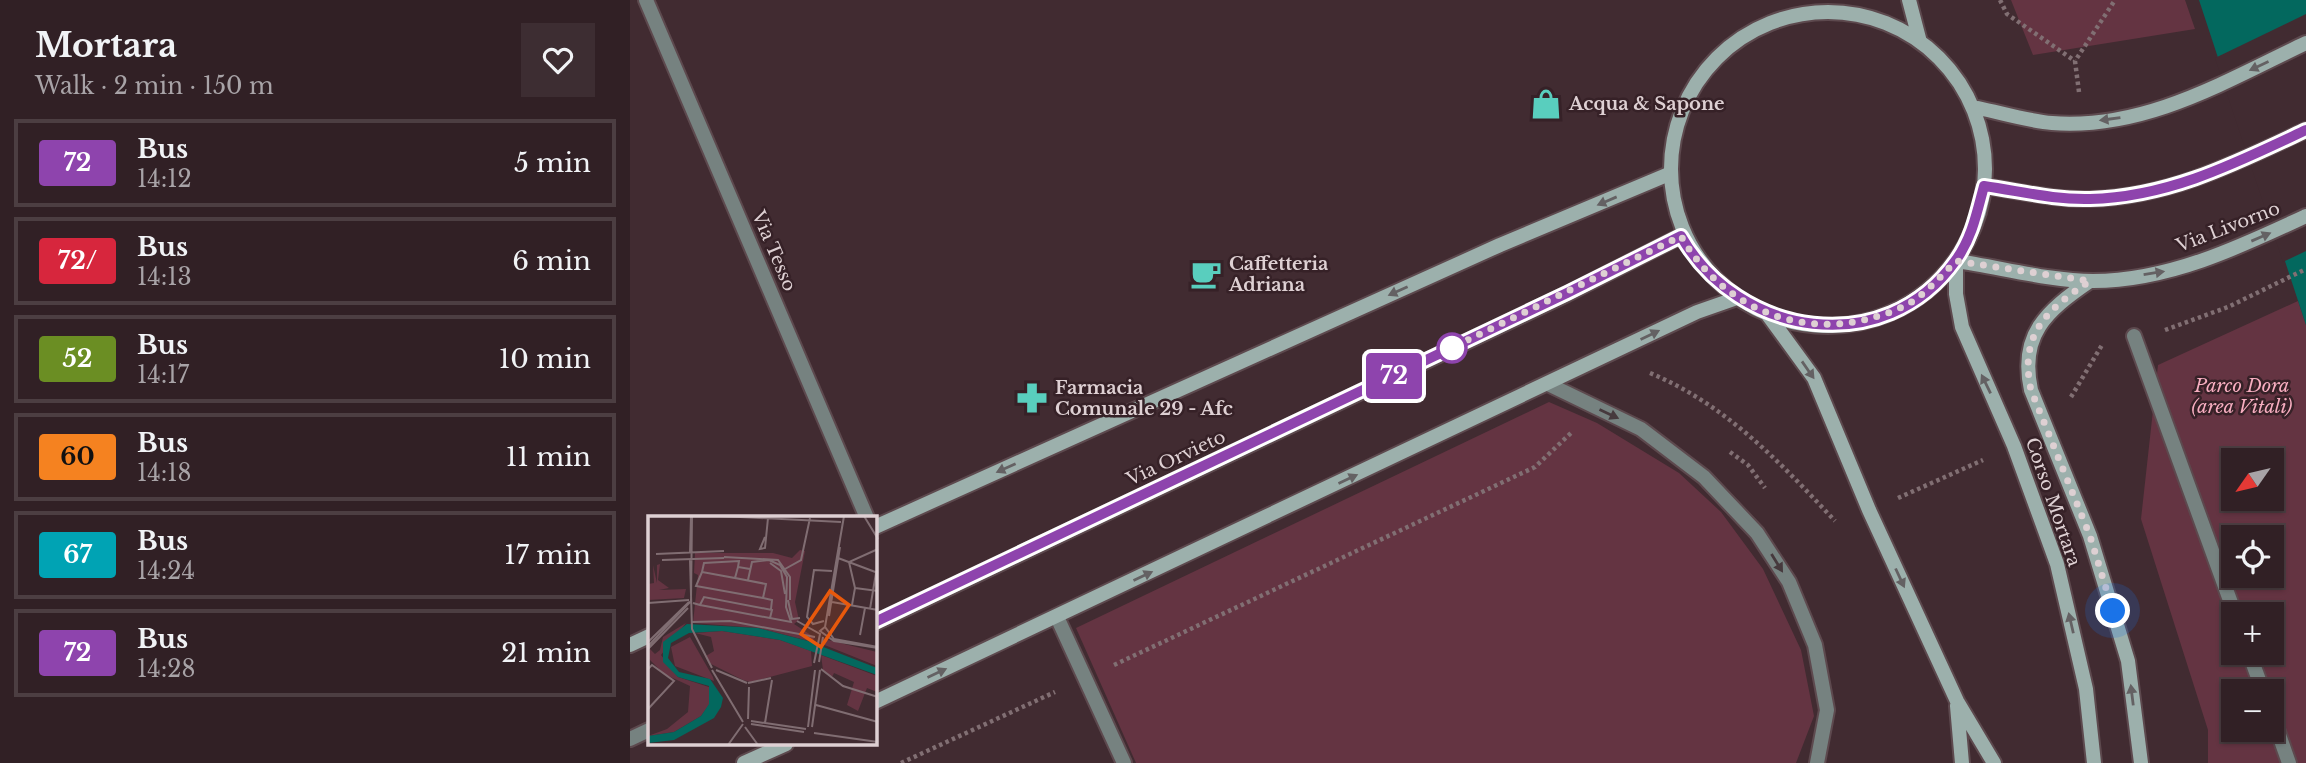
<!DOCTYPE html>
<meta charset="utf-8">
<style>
body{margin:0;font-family:"Libre Baskerville",serif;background:#3d2d32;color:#f1f3f6;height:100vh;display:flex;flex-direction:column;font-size:26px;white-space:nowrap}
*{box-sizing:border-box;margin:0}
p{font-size:23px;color:#a8a3a7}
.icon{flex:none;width:38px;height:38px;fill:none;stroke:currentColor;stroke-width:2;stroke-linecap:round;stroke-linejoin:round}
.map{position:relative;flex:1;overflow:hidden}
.drawer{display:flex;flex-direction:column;background:#312025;width:630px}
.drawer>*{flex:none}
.badge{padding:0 14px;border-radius:5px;font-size:24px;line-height:46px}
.needle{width:46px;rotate:236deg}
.buttons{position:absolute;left:1591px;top:448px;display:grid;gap:14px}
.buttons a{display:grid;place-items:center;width:63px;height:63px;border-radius:0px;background:#312025;box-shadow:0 2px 5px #0004,0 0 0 2px #4c3e42;font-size:35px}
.you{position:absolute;width:35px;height:35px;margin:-18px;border:5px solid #fff;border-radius:50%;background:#1a73e8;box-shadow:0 0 0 10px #1a73e833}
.map>.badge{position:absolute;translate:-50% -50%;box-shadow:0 0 0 4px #fff}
.round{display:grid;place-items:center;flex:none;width:74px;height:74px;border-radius:0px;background:#3d2d32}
.overview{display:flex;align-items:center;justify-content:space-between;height:119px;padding:0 35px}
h1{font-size:33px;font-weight:700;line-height:52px}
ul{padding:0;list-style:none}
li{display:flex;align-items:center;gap:21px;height:88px;margin:0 14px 10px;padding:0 21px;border:4px solid #4c3e42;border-radius:0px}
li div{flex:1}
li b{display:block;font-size:26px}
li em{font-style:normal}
li .badge{min-width:77px;font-weight:700;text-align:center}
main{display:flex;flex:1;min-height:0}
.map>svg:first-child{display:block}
.green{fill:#643442;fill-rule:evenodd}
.water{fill:#03685e}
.pier{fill:#412b31}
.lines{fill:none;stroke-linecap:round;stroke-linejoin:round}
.lane-casing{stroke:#5d494e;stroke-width:18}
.street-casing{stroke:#5d494e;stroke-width:18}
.secondary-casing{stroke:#5d494e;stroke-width:18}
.path{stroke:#816f73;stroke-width:4.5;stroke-dasharray:3.5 3.5;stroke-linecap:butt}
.lane{stroke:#768280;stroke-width:14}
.street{stroke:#768280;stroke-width:14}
.secondary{stroke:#9cb0ac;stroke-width:14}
.oneway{fill:#646163}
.oneway2{fill:#46393d}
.line-casing{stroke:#fff;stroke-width:16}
.line{stroke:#8e44ad;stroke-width:10}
.walk{stroke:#ded0d3;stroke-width:7;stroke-dasharray:0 12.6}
.stop-dot{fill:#fff;stroke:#8e44ad;stroke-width:3.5}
.labels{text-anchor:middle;stroke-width:5;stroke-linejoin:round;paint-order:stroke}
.poi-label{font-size:18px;font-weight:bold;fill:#ded0d3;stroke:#362127;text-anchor:start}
.street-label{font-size:18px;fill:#ded0d3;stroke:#362127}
.park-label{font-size:18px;font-style:italic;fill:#f8aec1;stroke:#362127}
.inset-road{fill:none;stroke:#806d72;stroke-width:2}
.view{fill:#e8590c;fill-opacity:0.15;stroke:#e8590c;stroke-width:3.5}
.inset-edge{fill:none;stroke:#ded0d3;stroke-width:3.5}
</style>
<main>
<section class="drawer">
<div class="overview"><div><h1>Mortara</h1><p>Walk · 2 min · 150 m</p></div><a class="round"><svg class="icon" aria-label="heart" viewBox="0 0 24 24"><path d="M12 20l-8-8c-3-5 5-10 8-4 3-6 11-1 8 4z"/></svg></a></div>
<ul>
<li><span class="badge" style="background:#8e44ad;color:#fff">72</span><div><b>Bus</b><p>14:12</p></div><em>5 min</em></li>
<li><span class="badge" style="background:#d7263d;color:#fff">72/</span><div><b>Bus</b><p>14:13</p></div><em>6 min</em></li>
<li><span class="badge" style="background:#6b8e23;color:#fff">52</span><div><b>Bus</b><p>14:17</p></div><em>10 min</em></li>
<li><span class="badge" style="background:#f58220;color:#111">60</span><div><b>Bus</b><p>14:18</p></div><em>11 min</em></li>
<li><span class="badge" style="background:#00a3b4;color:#fff">67</span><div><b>Bus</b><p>14:24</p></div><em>17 min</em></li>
<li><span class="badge" style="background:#8e44ad;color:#fff">72</span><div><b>Bus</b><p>14:28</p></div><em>21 min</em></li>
</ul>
</section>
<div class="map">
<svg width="1676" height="763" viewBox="0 0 1676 763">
<rect width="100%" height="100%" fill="#412b31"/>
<!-- green -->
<path class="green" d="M 1381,0 L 1555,0 L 1565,29 L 1403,55 Z
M 1668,301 L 1676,325 L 1676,763 L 1578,763 L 1578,730 L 1511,519 L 1528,365 ZM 1603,460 L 1642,460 L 1642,499 L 1603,499 ZM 1603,537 L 1642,537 L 1642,576 L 1603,576 ZM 1603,614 L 1642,614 L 1642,653 L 1603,653 ZM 1603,691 L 1642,691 L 1642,730 L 1603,730 Z
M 919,402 L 967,423 L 1049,473 L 1091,512 L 1133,569 L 1171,650 L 1184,716 L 1166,763 L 506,763 L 446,628 Z"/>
<!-- water -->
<path class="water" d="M 1569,0 L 1676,0 L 1676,325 Z"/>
<!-- pier -->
<path class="pier" d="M 1676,14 L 1676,251 L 1653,262 L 1585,58 Z"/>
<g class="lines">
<!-- lane casing -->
<g class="lane-casing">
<path id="lane" d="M 1354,186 C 1389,191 1424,200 1460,199 C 1539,197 1606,163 1676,130
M 427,617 L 494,763
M 245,623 L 937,294 L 1051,236
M 0,739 L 19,730"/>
</g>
<!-- street casing -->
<g class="street-casing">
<path id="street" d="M 16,0 L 237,518
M 1504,336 L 1605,614
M 918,384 L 1011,429 L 1074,477 L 1127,533 L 1159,582 L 1185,645 L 1197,710 L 1187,763
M 1619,653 L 1633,691
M 1642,715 L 1659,763"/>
</g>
<!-- secondary casing -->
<g class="secondary-casing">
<path id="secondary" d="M 1279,0 L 1290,42
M1041 169a157 157 0 1 1 314 0a157 157 0 1 1-314 0Z
M 1348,108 C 1372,113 1398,121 1422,123 C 1515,130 1596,81 1676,43
M 1460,281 C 1416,311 1389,335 1401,390 L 1460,536 L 1498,661 L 1511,763
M 1138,315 L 1184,378 L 1239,510 L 1327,701 L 1364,763
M 245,527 L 870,245 L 1039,174
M 0,645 L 19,636
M 245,702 L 1067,312 L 1107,298
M 1327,706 L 1332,763
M 114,763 L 156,744
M 1464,763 L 1456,689 L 1427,564 L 1384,446 L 1332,327 L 1326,294 L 1326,261 C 1369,267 1420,281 1463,281 C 1538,281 1610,247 1676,216"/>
</g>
<!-- path -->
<path class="path" d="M 1370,0 L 1377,14 L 1445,61
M 1449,92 L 1445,61 L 1485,0
M 1535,330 L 1598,307 L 1676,269
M 1020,373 C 1095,404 1151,463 1205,521
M 1441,397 L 1472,345
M 1100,452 L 1118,465 L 1135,488
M 1268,498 L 1353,460
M 484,665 L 905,467 L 942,432
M 271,763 L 425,692"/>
<!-- lane -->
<use href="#lane" class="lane"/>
<!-- street -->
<use href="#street" class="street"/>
<!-- secondary -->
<use href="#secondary" class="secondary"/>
</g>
<!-- one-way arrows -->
<defs><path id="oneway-solid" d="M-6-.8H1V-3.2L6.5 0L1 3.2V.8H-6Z" transform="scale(1.75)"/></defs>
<g class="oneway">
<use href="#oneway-solid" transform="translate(1629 66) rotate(155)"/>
<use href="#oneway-solid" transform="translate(1480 119) rotate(172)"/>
<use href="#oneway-solid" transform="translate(977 201) rotate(157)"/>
<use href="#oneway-solid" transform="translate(1631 237) rotate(-23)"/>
<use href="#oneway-solid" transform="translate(1524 273) rotate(-9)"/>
<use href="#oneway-solid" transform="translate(768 291) rotate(156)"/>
<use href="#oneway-solid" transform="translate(1020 335) rotate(-26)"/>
<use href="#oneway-solid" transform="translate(1178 370) rotate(55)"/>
<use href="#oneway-solid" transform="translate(1356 384) rotate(-116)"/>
<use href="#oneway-solid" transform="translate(376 468) rotate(156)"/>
<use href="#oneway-solid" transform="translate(718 479) rotate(-25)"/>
<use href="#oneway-solid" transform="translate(513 576) rotate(-25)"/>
<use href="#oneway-solid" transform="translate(1270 578) rotate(65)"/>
<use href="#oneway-solid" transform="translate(1441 623) rotate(-103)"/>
<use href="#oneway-solid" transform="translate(307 673) rotate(-25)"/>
<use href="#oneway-solid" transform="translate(1502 695) rotate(-97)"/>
</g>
<g class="oneway2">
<use href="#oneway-solid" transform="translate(979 414) rotate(25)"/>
<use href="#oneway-solid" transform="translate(1147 563) rotate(58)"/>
</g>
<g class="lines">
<!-- line casing -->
<g class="line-casing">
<path id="line" d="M 245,622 L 937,293 L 1051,236 C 1108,337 1255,361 1326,260 C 1342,238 1347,212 1354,186 C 1390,191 1424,200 1460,199 C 1539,197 1606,163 1676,130"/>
</g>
<!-- line -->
<use href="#line" class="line"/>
<!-- walk -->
<path class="walk" d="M 822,348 L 813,352 L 1051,236 C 1089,303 1162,338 1238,319 C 1253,315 1269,310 1283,301 C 1299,290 1312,275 1326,261 L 1460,281 C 1416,310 1389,335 1401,390 L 1460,536 L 1483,611"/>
</g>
<!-- icons -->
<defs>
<g id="shop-bare" transform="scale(2.415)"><path d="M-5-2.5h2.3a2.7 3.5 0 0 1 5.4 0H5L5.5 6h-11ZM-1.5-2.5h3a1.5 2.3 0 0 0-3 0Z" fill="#59cebe" stroke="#362127" stroke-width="2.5" paint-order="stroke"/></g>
<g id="cafe-bare" transform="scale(2.415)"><path d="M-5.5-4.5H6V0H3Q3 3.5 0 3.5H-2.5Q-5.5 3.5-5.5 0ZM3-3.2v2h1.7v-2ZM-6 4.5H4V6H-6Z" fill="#59cebe" stroke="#362127" stroke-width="2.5" paint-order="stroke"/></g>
<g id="pharmacy-bare" transform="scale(2.415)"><path d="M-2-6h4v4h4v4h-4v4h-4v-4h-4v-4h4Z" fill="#59cebe" stroke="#362127" stroke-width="2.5" paint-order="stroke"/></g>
</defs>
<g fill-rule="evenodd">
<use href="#shop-bare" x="916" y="104"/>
<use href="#cafe-bare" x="576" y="274"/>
<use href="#pharmacy-bare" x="402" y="398"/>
</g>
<!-- markers -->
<circle class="stop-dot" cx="822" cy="348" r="14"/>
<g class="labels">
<!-- poi labels -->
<g class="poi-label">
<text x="939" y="110">Acqua &amp; Sapone</text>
<text x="599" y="270">Caffetteria<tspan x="599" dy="21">Adriana</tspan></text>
<text x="425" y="394">Farmacia<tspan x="425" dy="21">Comunale 29 - Afc</tspan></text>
</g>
<!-- street labels -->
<g class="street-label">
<text transform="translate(1598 227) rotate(-21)" y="6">Via Livorno</text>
<text transform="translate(144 251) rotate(67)" y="6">Via Tesso</text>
<text transform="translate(546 458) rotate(-25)" y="6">Via Orvieto</text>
<text transform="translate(1423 502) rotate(71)" y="6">Corso Mortara</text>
</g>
<!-- park labels -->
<g class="park-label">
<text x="1612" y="392">Parco Dora<tspan x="1612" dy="21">(area Vitali)</tspan></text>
</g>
</g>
<!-- overview -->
<g transform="translate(18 516)">
<rect width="229" height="229" fill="#412b31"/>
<path d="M 152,34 L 157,35 L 147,86 L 151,104 L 146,108 L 166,121 L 165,126 L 110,112 L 45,107 L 50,59 L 46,57 L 47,37 L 125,37 L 144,42 ZM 12,48 L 10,64 L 21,72 L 11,74 L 38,73 L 36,82 L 0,84 L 0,68 L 6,67 L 5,49 L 9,67 L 9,49 ZM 38,107 L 13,139 L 30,161 L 64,172 L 61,189 L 53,200 L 26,216 L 0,220 L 19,213 L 40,196 L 42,170 L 16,158 L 0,142 L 2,133 L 7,138 L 12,134 L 15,121 ZM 74,115 L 132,124 L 163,135 L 164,150 L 102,166 L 95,164 L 63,148 L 58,140 L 66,135 L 63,121 L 47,117 ZM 42,121 L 65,161 L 66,165 L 27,150 L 23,131 ZM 176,123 L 229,136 L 229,150 L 174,128 ZM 173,139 L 229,160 L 229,176 L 219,172 L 210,195 L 199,189 L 206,166 L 186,157 L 184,161 L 175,154 Z" fill="#643442"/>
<path d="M 39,108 L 110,112 L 160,125 L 229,152 L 229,159 L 132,124 L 74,115 L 41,117 L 23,127 L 20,142 L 31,156 L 62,163 L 75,182 L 73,191 L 66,202 L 26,224 L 0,227 L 0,220 L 26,216 L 53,200 L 61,188 L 61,170 L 30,161 L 15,146 L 15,126 Z" fill="#03685e"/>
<path class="inset-road" d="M 72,0 L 193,6M 216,0 L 230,23M 117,21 L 112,33 L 117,32 L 120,2M 42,37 L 43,0M 8,38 L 76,35M 76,41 L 130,44 L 142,61 L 142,84M 190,42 L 230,57M 14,44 L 76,42M 42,44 L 44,113 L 64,152M 122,47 L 133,55 L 137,78M 90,51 L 87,62 L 54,56 L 56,47 L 91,45 L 90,51 L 102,53M 137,53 L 153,44 L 162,2M 54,56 L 48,70 L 115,82M 87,62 L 118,68 L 115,82 L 124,84 L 123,93M 207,72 L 230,75M 140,84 L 144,103 L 152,102M 184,86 L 230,94M 0,87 L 41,84M 45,87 L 52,89 L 56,81 L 124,94 L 122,102M 52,89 L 143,106 L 138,91 L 139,61 L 132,49 L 121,44 L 104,46 L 100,64M 204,89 L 207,72 L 201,46 L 230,33M 222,93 L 228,57M 181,100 L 192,31M 149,105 L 172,118 L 166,147M 176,105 L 165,108 L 159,101 L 166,54 L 184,55M 44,106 L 82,105 L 167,121M 177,111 L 196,0M 212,119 L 217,92M 0,126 L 41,86M 0,130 L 43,85 L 44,0M 230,131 L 186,123 L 177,111 L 172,115 L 186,125 L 230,132M 0,133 L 40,92M 171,146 L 175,121M 0,153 L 4,149 L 26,165 L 0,193M 173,153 L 195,170 L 230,181M 64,154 L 95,206M 68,154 L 99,167M 100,167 L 123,162M 168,189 L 230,206M 100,203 L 101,171M 103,205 L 158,213M 117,207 L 124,164M 103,208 L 156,216M 97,211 L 110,229M 160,211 L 167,154M 164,211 L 172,154M 166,217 L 230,226M 80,229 L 95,208"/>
<path class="view" d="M 182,75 L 201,89 L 173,131 L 153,118 Z"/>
<rect width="229" height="229" class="inset-edge"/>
</g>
</svg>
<div class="buttons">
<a><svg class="needle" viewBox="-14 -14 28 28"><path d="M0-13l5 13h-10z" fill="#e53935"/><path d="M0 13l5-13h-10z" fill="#a8a3a7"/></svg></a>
<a><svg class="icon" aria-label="locate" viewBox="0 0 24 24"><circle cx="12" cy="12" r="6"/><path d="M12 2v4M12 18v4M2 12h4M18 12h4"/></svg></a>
<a>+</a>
<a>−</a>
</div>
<div class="you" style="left:1483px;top:611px"></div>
<b class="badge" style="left:764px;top:376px;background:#8e44ad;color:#fff">72</b>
</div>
</main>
